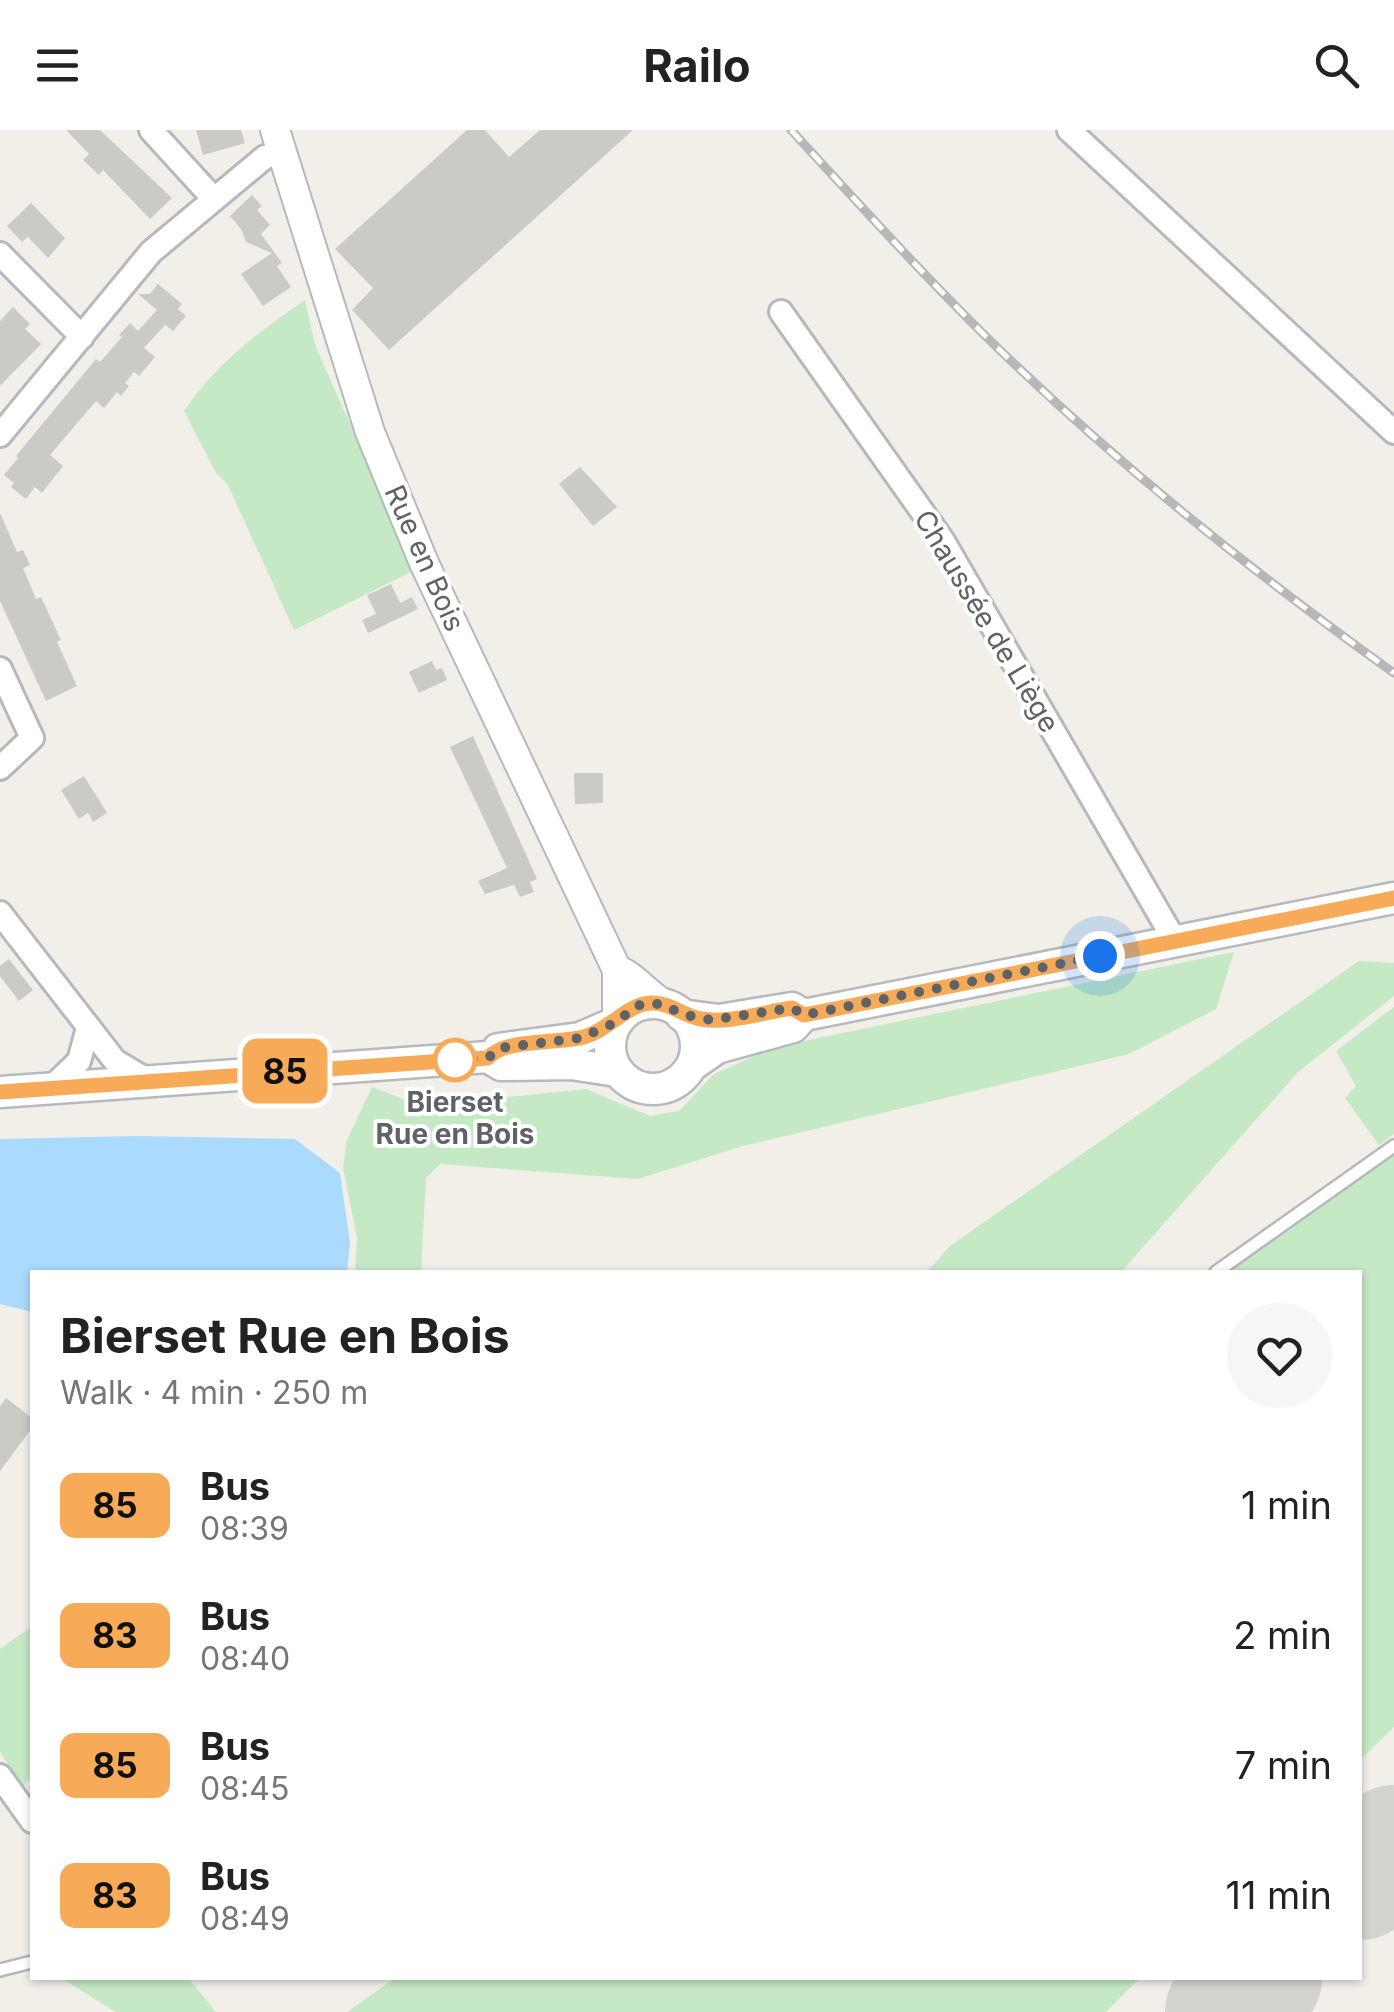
<!DOCTYPE html>
<meta charset="utf-8">
<style>
body{margin:0;font-family:Inter,sans-serif;background:#f6f6f6;color:#222;height:100vh;display:flex;flex-direction:column;font-size:38px;white-space:nowrap}
*{box-sizing:border-box;margin:0}
p{font-size:32px;color:#767676}
.icon{flex:none;width:55px;height:55px;fill:none;stroke:currentColor;stroke-width:2;stroke-linecap:round;stroke-linejoin:round}
.map{position:relative;flex:1;overflow:hidden}
.sheet{position:absolute;left:30px;top:1140px;width:1332px;height:710px;display:flex;flex-direction:column;background:#fff;border-radius:0px;box-shadow:0 2px 8px #0004}
.sheet>*{flex:none}
.badge{padding:0 20px;border-radius:15px;font-size:35px;line-height:65px}
.you{position:absolute;width:50px;height:50px;margin:-25px;border:8px solid #fff;border-radius:50%;background:#1a73e8;box-shadow:0 0 0 15px #1a73e833}
.map>.badge{position:absolute;translate:-50% -50%;box-shadow:0 0 0 5px #fff}
.round{display:grid;place-items:center;flex:none;width:105px;height:105px;border-radius:52px;background:#f6f6f6}
.summary{display:flex;align-items:center;justify-content:space-between;height:170px;padding:0 30px}
h1{font-size:48px;font-weight:700;line-height:75px}
ul{padding:0;list-style:none}
li{display:flex;align-items:center;gap:30px;height:130px;padding:0 30px}
li div{flex:1}
li b{display:block;font-size:38px}
li em{font-style:normal}
li .badge{min-width:110px;font-weight:700;text-align:center}
header{display:flex;justify-content:space-between;align-items:center;height:130px;padding:0 30px;background:#fff;font-size:45px;font-weight:700}
.map>svg:first-child{display:block}
.green{fill:#c5e8c5}
.water{fill:#aadaff}
.lines{fill:none;stroke-linecap:round;stroke-linejoin:round}
.runway{stroke:#d4d3d0;stroke-width:122}
.building{fill:#cccac5}
.service-casing{stroke:#b5b8bc;stroke-width:16}
.minor-casing{stroke:#b5b8bc;stroke-width:28}
.tertiary-casing{stroke:#b5b8bc;stroke-width:32}
.secondary-casing{stroke:#b6babf;stroke-width:35}
.service{stroke:#fff;stroke-width:11}
.minor{stroke:#fff;stroke-width:22}
.tertiary{stroke:#fff;stroke-width:28}
.secondary{stroke:#fff;stroke-width:30}
.rail-casing{stroke:#b6b7b8;stroke-width:9}
.rail{stroke:#fff;stroke-width:5;stroke-dasharray:15;stroke-linecap:butt}
.line-casing{stroke:#fff;stroke-width:22}
.line{stroke:#f7ab59;stroke-width:15}
.walk{stroke:#5f6368;stroke-width:10;stroke-dasharray:0 18}
.stop-dot{fill:#fff;stroke:#f7ab59;stroke-width:5}
.labels{text-anchor:middle;stroke-width:8;stroke-linejoin:round;paint-order:stroke}
.street-label{font-size:28px;fill:#5f6368;stroke:#fff}
.stop-label{font-size:28px;font-weight:bold;fill:#5f6368;stroke:#fff}
</style>
<header><svg class="icon" aria-label="menu" viewBox="0 0 24 24"><path d="M4 6h16M4 12h16M4 18h16"/></svg>Railo<svg class="icon" aria-label="search" viewBox="0 0 24 24"><circle cx="10" cy="10" r="6"/><path d="M15 15l6 6"/></svg></header>
<div class="map">
<svg width="1394" height="1882" viewBox="0 0 1394 1882">
<rect width="100%" height="100%" fill="#f1efe8"/>
<!-- green -->
<path class="green" d="M 305,170 L 315,215 L 415,440 L 294,500 L 227,353 L 216,343 L 184,281 C 219,231 256,204 305,170 Z
M 1234,822 L 1216,879 L 1129,924 L 743,1016 L 638,1049 L 440,1034 L 426,1048 L 421,1142 L 355,1142 L 357,1108 L 343,1038 L 347,1010 L 372,957 L 421,976 L 586,959 L 650,986 L 679,981 L 714,944 L 775,917 Z
M 1359,831 L 1394,833 L 1394,866 L 1298,942 L 1121,1142 L 927,1142 L 950,1116 Z
M 1394,877 L 1394,1004 L 1379,1015 L 1345,968 L 1356,956 L 1336,921 Z
M 1394,1025 L 1394,1597 L 1360,1630 L 1360,1142 L 1229,1142 Z
M 32,1496 L 32,1646 L 23,1657 L 0,1622 L 0,1519 Z
M 61,1848 L 188,1848 L 216,1882 L 116,1882 Z
M 395,1848 L 1140,1848 L 1106,1882 L 347,1882 Z"/>
<!-- water -->
<path class="water" d="M 137,1006 L 295,1009 L 340,1043 L 350,1113 L 347,1142 L 32,1142 L 32,1182 L 0,1174 L 0,1009 Z"/>
<g class="lines">
<!-- runway -->
<path class="runway" d="M 1360,1749 L 1394,1716
M 1226,1882 L 1261,1848"/>
</g>
<!-- building -->
<path class="building" d="M 66,0 L 100,0 L 172,68 L 150,89 L 103,40 L 99,45 L 83,30 L 89,24 Z
M 196,0 L 241,0 L 245,13 L 203,25 Z
M 467,0 L 485,0 L 509,27 L 540,0 L 633,0 L 389,220 L 352,180 L 373,158 L 335,119 Z
M 252,65 L 262,76 L 257,80 L 270,95 L 261,104 L 282,133 L 277,136 L 291,157 L 263,176 L 241,144 L 272,123 L 246,112 L 241,99 L 230,86 Z
M 31,73 L 65,108 L 48,128 L 28,107 L 22,112 L 7,96 Z
M 158,154 L 182,174 L 178,179 L 186,186 L 173,201 L 165,195 L 144,218 L 155,227 L 139,246 L 134,242 L 125,253 L 129,256 L 121,266 L 117,262 L 104,278 L 96,271 L 50,325 L 63,336 L 42,363 L 35,357 L 26,369 L 11,357 L 14,353 L 4,345 L 18,328 L 16,326 L 96,229 L 100,232 L 122,207 L 119,205 L 130,193 L 138,201 L 157,180 L 138,164 L 150,164 Z
M 13,177 L 30,194 L 25,199 L 41,214 L 0,256 L 0,191 Z
M 580,337 L 617,377 L 593,396 L 559,354 Z
M 0,383 L 17,422 L 23,420 L 30,435 L 23,438 L 36,469 L 41,467 L 61,510 L 57,512 L 77,556 L 46,571 L 0,471 Z
M 391,454 L 400,473 L 412,467 L 418,479 L 368,503 L 362,490 L 376,484 L 367,465 Z
M 432,531 L 436,540 L 442,538 L 447,550 L 419,563 L 409,542 Z
M 473,606 L 537,749 L 530,752 L 534,762 L 520,767 L 514,755 L 485,764 L 478,751 L 507,738 L 450,617 Z
M 574,643 L 603,643 L 603,673 L 575,674 Z
M 84,646 L 107,683 L 93,692 L 88,683 L 79,689 L 61,660 Z
M 9,829 L 33,860 L 19,871 L 0,846 L 0,836 Z
M 6,1268 L 32,1288 L 32,1298 L 0,1341 L 0,1276 Z"/>
<g class="lines">
<!-- service casing -->
<g class="service-casing">
<path id="service" d="M 1216,1142 L 1394,1016
M 0,1840 L 32,1832"/>
</g>
<!-- minor casing -->
<g class="minor-casing">
<path id="minor" d="M 151,0 L 213,68
M 1069,0 L 1394,302
M 0,124 L 82,207
M 781,182 L 943,411 L 1175,811
M 0,305 L 151,122 L 265,27 L 280,22
M 0,539 L 32,608 L 0,638
M 0,783 L 115,931 L 147,950
M 51,958 L 79,931 L 88,898
M 0,1646 L 32,1691"/>
</g>
<!-- tertiary casing -->
<g class="tertiary-casing">
<path id="tertiary" d="M 275,0 L 370,302 L 424,433 L 617,840 L 617,892
M 617,840 C 632,844 649,866 665,875"/>
</g>
<!-- secondary casing -->
<g class="secondary-casing">
<path id="secondary" d="M610 916a43 43 0 1 1 86 0a43 43 0 1 1-86 0Z
M 681,885 L 719,890 L 792,878 L 804,885 L 1394,768
M 498,919 L 580,908 L 617,892
M 691,936 L 717,918 L 793,897 L 804,885
M 0,962 L 488,927 L 501,935 L 571,934 L 617,941"/>
</g>
<!-- service -->
<use href="#service" class="service"/>
<!-- minor -->
<use href="#minor" class="minor"/>
<!-- tertiary -->
<use href="#tertiary" class="tertiary"/>
<!-- secondary -->
<use href="#secondary" class="secondary"/>
<!-- rail casing -->
<g class="rail-casing">
<path id="rail" d="M 791,0 C 862,77 931,154 1006,226 C 1127,342 1258,446 1394,543"/>
</g>
<!-- rail -->
<use href="#rail" class="rail"/>
</g>
<g class="lines">
<!-- line casing -->
<g class="line-casing">
<path id="line" d="M 0,962 L 488,928 C 505,908 558,914 584,907 C 609,900 627,874 651,873 C 669,872 683,886 701,889 C 730,894 764,882 792,878 L 804,885 L 1394,768"/>
</g>
<!-- line -->
<use href="#line" class="line"/>
<!-- walk -->
<path class="walk" d="M 455,930 L 488,928 L 500,918 L 580,908 L 617,892 L 636,876 L 650,873 L 665,875 L 681,884 L 711,890 L 792,878 L 804,885 L 1100,826"/>
</g>
<!-- markers -->
<circle class="stop-dot" cx="455" cy="930" r="20"/>
<g class="labels">
<!-- street labels -->
<g class="street-label">
<text transform="translate(425 428) rotate(66)" y="10">Rue en Bois</text>
<text transform="translate(987 491) rotate(59)" y="10">Chaussée de Liège</text>
</g>
<!-- stop labels -->
<g class="stop-label">
<text x="455" y="982">Bierset<tspan x="455" dy="32">Rue en Bois</tspan></text>
</g>
</g>
</svg>
<div class="you" style="left:1100px;top:826px"></div>
<b class="badge" style="left:285px;top:941px;background:#f7ab59;color:#111">85</b>
<section class="sheet">
<div class="summary"><div><h1>Bierset Rue en Bois</h1><p>Walk · 4 min · 250 m</p></div><a class="round"><svg class="icon" aria-label="heart" viewBox="0 0 24 24"><path d="M12 20l-8-8c-3-5 5-10 8-4 3-6 11-1 8 4z"/></svg></a></div>
<ul>
<li><span class="badge" style="background:#f7ab59;color:#111">85</span><div><b>Bus</b><p>08:39</p></div><em>1 min</em></li>
<li><span class="badge" style="background:#f7ab59;color:#111">83</span><div><b>Bus</b><p>08:40</p></div><em>2 min</em></li>
<li><span class="badge" style="background:#f7ab59;color:#111">85</span><div><b>Bus</b><p>08:45</p></div><em>7 min</em></li>
<li><span class="badge" style="background:#f7ab59;color:#111">83</span><div><b>Bus</b><p>08:49</p></div><em>11 min</em></li>
</ul>
</section>
</div>
